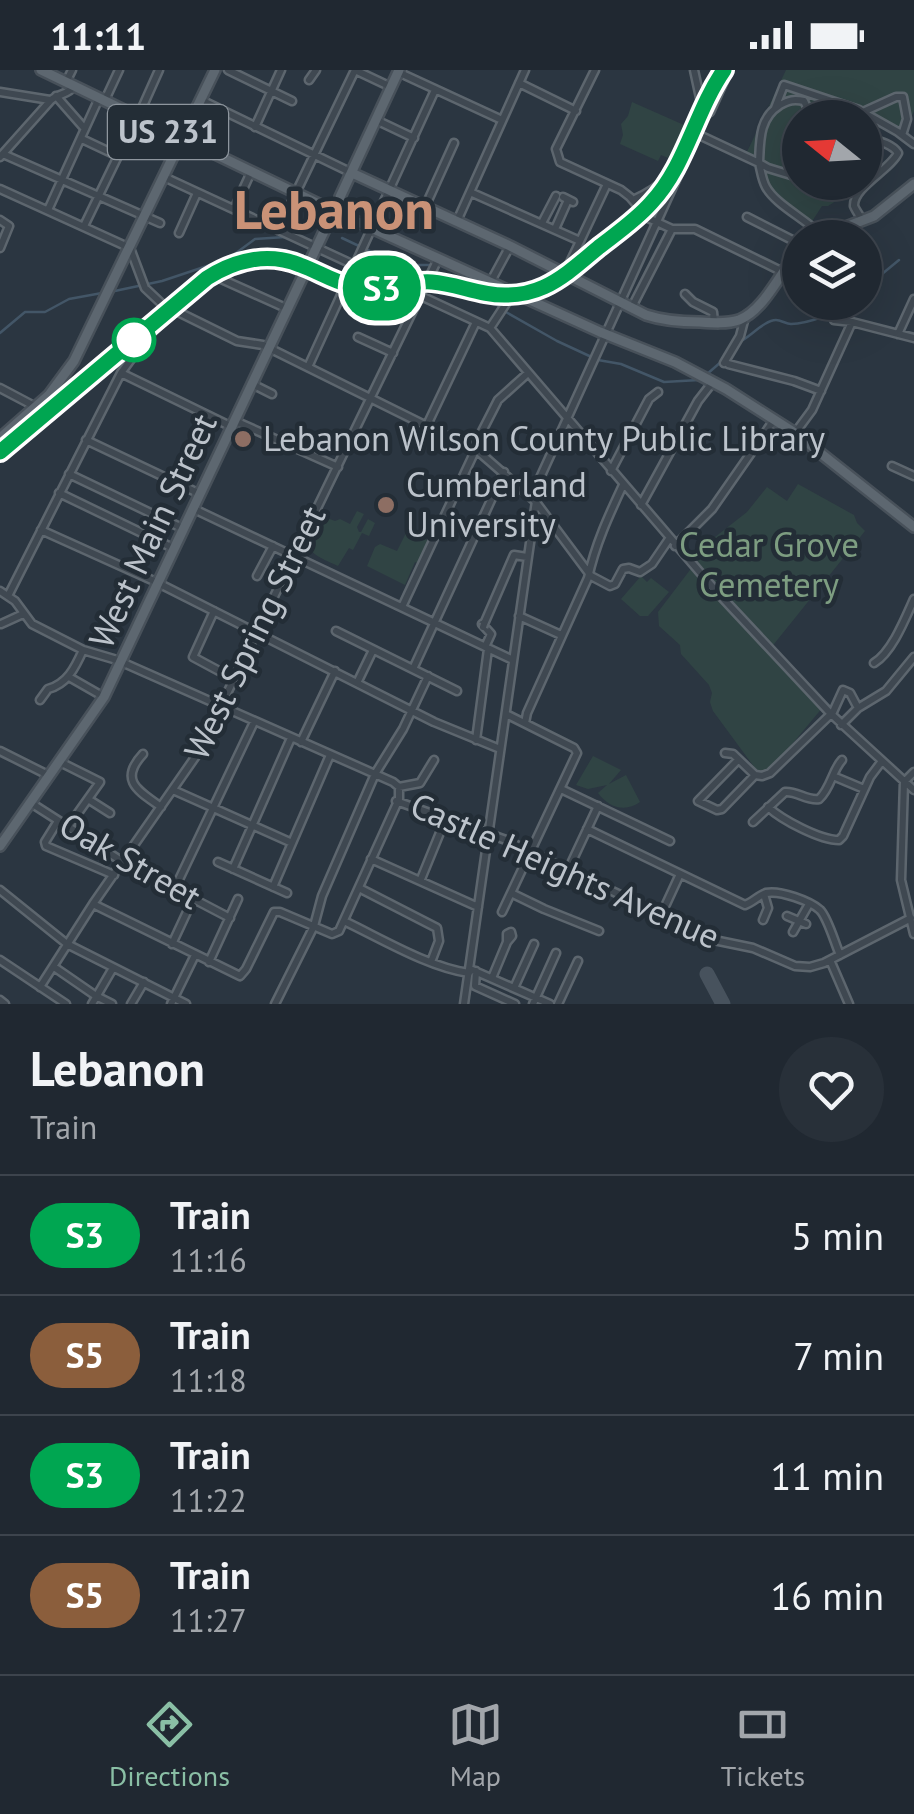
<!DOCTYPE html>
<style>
body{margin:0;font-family:"PT Sans",sans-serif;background:#283039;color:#f1f3f6;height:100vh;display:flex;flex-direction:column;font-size:38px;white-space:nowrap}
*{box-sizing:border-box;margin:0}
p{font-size:32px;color:#a2a6ab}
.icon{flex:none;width:55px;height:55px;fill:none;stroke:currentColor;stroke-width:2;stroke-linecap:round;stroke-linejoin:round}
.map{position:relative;height:934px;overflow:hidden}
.details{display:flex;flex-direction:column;background:#202831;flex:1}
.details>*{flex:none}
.badge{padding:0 20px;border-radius:32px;font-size:35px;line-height:65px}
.needle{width:65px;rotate:288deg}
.controls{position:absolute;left:782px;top:30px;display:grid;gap:20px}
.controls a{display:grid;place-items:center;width:100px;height:100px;border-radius:50%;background:#202831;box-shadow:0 10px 40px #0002,0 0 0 2px #3d444d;font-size:50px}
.map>.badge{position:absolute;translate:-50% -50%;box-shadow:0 0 0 5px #fff}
.round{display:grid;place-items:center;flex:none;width:105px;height:105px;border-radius:52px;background:#283039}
.headline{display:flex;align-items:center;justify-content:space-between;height:170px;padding:0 30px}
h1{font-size:48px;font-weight:600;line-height:75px}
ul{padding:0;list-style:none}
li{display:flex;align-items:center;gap:30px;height:120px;padding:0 30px;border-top:2px solid #3d444d}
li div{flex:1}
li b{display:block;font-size:38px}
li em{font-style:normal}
li .badge{min-width:110px;font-weight:700;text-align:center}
.status{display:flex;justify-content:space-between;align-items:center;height:70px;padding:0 50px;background:#202831;direction:ltr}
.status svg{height:28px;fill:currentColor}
.tabs{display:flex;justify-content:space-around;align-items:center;height:140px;border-top:2px solid #3d444d;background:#202831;font-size:28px;color:#a2a6ab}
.tabs a{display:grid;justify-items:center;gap:5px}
.tabs .active{color:#8abfa5}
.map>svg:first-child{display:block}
.green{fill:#304444}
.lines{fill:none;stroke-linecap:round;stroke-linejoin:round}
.stream{stroke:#435667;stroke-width:2.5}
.runway{stroke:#47525d;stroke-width:15}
.minor-casing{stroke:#5d666e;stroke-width:11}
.major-casing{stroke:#48515a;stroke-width:14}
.minor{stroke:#3f4851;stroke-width:6}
.major{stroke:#5d6770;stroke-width:9}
.rail-casing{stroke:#636f79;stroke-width:6}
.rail{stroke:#232d36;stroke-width:2.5;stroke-dasharray:8;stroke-linecap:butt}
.minor-bridge-casing{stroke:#5d666e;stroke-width:11;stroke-linecap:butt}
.minor-bridge{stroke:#3f4851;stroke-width:6}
.line-casing{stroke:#fff;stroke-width:22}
.line{stroke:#00a651;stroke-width:15}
.stop-dot{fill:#fff;stroke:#00a651;stroke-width:5}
.education-dot{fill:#8d6e63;stroke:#232d36;stroke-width:4}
.labels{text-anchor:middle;stroke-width:9;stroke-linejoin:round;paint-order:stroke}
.shield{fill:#232d36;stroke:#8e969e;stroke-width:2.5}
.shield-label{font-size:32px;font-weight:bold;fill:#bcc3cb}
.poi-label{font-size:35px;fill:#bcc3cb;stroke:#232d36;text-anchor:start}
.street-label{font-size:35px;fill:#bcc3cb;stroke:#232d36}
.park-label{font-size:35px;fill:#7d9d81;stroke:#232d36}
.town-label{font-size:55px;font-weight:bold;fill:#ca9277;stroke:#232d36}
</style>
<div class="status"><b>11:11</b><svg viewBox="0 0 49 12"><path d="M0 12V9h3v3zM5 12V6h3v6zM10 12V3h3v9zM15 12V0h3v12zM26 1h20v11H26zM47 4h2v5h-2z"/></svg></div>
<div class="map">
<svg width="914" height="934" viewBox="0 0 914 934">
<rect width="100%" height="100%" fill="#2b3641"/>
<!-- green -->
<path class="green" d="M 786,0 L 914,0 L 914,41 L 905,63 L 858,40 L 855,47 L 800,48 L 800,112 L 848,113 L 847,124 L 828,136 L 822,136 L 809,156 L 777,133 L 758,98 L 746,84 Z
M 632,32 L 684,55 L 688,59 L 673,90 L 661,85 L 658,91 L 620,74 L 623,65 L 621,54 L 628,46 Z
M 798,414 L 854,445 L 857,453 L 865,461 L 770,579 L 823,637 L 763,709 L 713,641 L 710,632 L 712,623 L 709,615 L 681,584 L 680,575 L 659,556 L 658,542 L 693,496 L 687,489 L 747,442 L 767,417 L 787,431 Z
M 357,441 L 364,444 L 357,457 L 359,462 L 361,462 L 368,449 L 375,453 L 369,466 L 362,463 L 353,480 L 349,478 L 338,496 C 304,481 303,480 319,445 L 335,451 L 340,449 L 350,454 Z
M 407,461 L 430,471 L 420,494 L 415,492 L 405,515 L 367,496 L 375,477 L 380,474 L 397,481 Z
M 641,506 L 647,512 L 651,508 L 669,522 L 648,546 L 640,546 L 621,529 Z
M 593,686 L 621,700 L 609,714 L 626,705 L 640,732 C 625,743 608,737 598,723 L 607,715 L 588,719 L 576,715 Z"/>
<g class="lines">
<!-- stream -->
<path class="stream" d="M 304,155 L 314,155
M 342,168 L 376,184 L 416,195 L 442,195 L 466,206
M 486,216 L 491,231 L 500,237
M 865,218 L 899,190
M 110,222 L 162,211 L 228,189 L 255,169 L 285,167
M 504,241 L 557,271 L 598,290 L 621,294 L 664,312 L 699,310
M 0,263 L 25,242 L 45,242 L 69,229 L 102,223
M 741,271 C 751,266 765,250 776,250 C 781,250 786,254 791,254 C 808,254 838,242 853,232
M 706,305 L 722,291"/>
<!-- runway -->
<path class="runway" d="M 707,904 L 723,934"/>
<!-- minor casing -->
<g class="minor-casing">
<path id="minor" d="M 228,0 L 292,31
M 355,0 L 391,17
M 595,0 L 556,79 L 560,92 L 621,120 L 630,127 L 648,148 L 672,159 L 695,159 L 783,202
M 398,2 L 502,50
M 309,10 L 316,0
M 66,12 L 72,0
M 519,13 L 576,41
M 0,22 L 50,30
M 56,26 L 85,59
M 105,30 L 119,0
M 201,30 L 352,103
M 775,38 L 784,15 L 859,40 L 898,62 L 914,74
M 863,42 L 896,27 L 903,27 L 907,49 L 902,65
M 702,46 L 710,42 L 729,0
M 138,47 L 159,0
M 376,50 L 414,68
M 255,57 L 281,0
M 697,64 L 759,93 C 761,101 762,110 766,117 C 776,135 806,149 821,165
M 82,69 L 118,86 L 84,156
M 3,84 L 160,153
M 0,87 L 51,30 C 59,23 68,25 74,16
M 800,97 L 791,105 L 768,98 L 759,93 C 760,70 759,48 780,35 C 789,30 794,29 804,31 L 812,48
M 164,107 L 490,258 L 716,521 L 830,643 L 914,720
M 0,119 L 130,178 L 145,218 L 162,234 L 237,271 L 263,275 L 479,382 L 535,431 L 591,506 L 610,516 L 615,514 L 623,499 L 629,498 L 640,502 L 652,494 L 669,469
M 470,122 L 580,171
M 563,127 L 573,132
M 633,130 C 673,112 672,99 689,62
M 425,137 L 454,73
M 234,139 L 251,102
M 48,140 L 99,28
M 747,147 L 800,174
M 0,150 L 9,156 L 0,178
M 457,151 L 525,0
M 863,151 C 861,148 855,139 854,136 C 853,117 890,100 898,83 C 892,74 878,71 868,68 L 865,70
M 542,153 L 556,126
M 555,159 L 568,130
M 278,160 L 355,0
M 179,163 L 197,123
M 565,203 L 607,114
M 219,208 L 288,239
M 490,213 L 510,176
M 685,224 L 693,232 L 713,242 L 714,253
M 632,237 L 672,159
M 834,250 L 852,252 L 914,268
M 490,258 L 513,223
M 898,264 L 914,229
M 358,267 L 393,283
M 724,293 L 740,266 L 745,247
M 728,294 L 794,311 L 821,321
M 308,297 L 435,20
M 121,303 L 232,357
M 252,314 L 272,324
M 0,318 L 36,337
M 235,351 L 338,397
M 427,355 L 476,252
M 795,363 L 812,340 L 852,252
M 86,370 L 200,424
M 892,396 L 914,406
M 611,401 L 649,329 L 658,322
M 69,404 L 184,459
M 59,423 L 175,479
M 641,435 L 698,331 L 712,313
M 194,439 L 513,590
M 41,460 L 154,511 L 434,652 L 500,679
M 675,476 L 712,439 L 774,350
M 257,506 L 273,476
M 0,521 L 15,531 L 32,554 L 83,580 L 117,590 L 393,712 L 399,717 L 399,729 L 339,861 L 332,864 L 280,842 L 274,842 L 246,899 L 240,906 L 93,834
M 8,526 L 121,303 L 148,266 L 174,241
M 402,537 L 474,383 L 474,377 L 498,330 L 528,303
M 214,541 L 193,587 L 234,609
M 519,546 L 561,565
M 1,554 L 23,544
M 482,554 L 491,564 L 485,577
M 484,554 L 514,485 L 527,487
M 336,561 L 457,621
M 874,593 C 892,582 905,549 914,529
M 413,599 L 504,402
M 69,607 L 104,627
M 357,613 L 373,580
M 40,630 L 48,619 C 67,614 75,598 83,580
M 525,653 L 527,643 L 588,508 C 595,475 609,445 623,415
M 841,655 L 858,638 L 886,621 L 914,587
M 476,670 L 488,579
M 301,672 L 335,601
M 0,681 L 50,706
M 725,683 L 733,684 L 755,705
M 143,684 C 118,711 139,721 161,737
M 738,690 L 698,731 L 717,740 L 722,739 L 755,705
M 60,692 L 100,712 L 68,757
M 914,702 L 904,712 L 901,810 L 914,864
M 755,705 L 762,706 L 770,703 L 833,642 L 843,620 L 850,623 L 858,638
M 833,706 L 864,719
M 399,717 L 420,713 L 434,690
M 561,719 L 670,771
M 173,720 L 292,773
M 88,729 L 110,743
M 396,731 L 506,770 L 714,870 L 753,878 L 795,896 L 810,897 L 824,893 L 911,848
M 31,733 L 123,792 L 230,848
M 768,737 C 782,750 820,770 839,770 L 843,766 L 870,707 L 882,691
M 58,751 L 45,772 L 46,776 L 114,805
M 753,752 L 785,722 C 797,721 807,731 819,729 C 831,718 832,701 842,690
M 587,759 L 745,835 C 753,832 758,826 766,823 C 780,820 810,831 820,840 C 828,848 835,874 840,885
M 371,789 L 478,837
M 218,792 L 287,823
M 233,799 L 291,668
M 568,800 L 598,736
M 421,809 L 446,748
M 273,817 L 330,685
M 359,818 L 437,858 L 439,871 L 431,892
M 0,820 L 67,874 L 186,934
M 174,820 L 254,652
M 511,823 L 544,839 L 599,861
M 502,842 L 577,683 L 574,678 L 506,644
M 661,845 L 680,804
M 787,846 L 806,854
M 763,850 L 768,838 L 764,824
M 344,851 C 382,869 428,897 469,903
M 793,862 L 809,834
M 172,874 L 193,829
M 0,890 L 66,934
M 830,890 L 849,934
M 209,892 L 238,829
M 54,897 L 96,926 L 112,934
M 470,899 L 550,934
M 476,901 L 475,916 L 515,934
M 492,908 L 507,872 L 512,866 L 511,862 L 507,864 L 507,872
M 40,917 L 93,834 L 198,683 L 438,189
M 514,918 L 534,874
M 0,930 L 5,934
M 92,934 L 113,898
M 131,934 L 144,912
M 171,934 L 195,885
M 275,934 L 314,856 L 322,826 L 375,704 L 403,659 L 428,606
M 464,934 L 539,410 L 697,64 L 702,37 L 694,0
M 533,934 L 556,883
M 558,934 L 578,891"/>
</g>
<!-- major casing -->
<g class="major-casing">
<path id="major" d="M 41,0 L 321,135 L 332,147 L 347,147 L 600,262 L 675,292 L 726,319 L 795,363 L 914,457
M 352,103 L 510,176 L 646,245 C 664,251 682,252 700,252 C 713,253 727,254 739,250 C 765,240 782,199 800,179
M 339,137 L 340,127 L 399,0
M 817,168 L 874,146 L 914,114
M 0,368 L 49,325 L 74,291 L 215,0
M 0,776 L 104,627 L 312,187 L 328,153 L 329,145"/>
</g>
<!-- minor -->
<use href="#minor" class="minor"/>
<!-- major -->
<use href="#major" class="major"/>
<!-- rail casing -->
<g class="rail-casing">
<path id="rail" d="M 0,382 L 207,209 L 233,194 L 249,190 L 271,189 L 297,194 L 340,213 L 363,218 L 429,212 L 505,225 L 523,223 L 544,217 L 566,204 L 627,155 L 661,121 L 675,99 L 706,31 L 724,0"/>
</g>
<!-- rail -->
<use href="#rail" class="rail"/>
<!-- minor-bridge casing -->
<g class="minor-bridge-casing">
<path id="minor-bridge" d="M 483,557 L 484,554"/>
</g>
<!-- minor-bridge -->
<use href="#minor-bridge" class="minor-bridge"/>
</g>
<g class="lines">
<!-- line casing -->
<g class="line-casing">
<path id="line" d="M 0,382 L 207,208 C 235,190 268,182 300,195 C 317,201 332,211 349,215 C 378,223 404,210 432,212 C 458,214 481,226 507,225 C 519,225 533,222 544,217 C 564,208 582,191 599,177 C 617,163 636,150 651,133 C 686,96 695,42 724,0"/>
</g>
<!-- line -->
<use href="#line" class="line"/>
</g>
<!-- markers -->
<circle class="stop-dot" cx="134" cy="270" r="20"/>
<g class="education-dot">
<circle cx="243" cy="369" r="10"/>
<circle cx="386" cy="435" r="10"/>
</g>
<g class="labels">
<!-- shield labels -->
<rect class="shield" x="108" y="35" width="120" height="54" rx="8"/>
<g class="shield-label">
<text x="168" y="73">US 231</text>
</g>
<!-- poi labels -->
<g class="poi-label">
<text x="263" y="381">Lebanon Wilson County Public Library</text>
<text x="406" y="427">Cumberland<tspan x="406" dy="40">University</tspan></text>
</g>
<!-- street labels -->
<g class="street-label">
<text transform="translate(153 461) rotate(-65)" y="12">West Main Street</text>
<text transform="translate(255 563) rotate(-64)" y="12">West Spring Street</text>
<text transform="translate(130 791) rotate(30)" y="12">Oak Street</text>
<text transform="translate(565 801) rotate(24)" y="12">Castle Heights Avenue</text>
</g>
<!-- park labels -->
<g class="park-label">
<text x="769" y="487">Cedar Grove<tspan x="769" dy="40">Cemetery</tspan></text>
</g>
<!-- town labels -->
<g class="town-label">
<text x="334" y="159">Lebanon</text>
</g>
</g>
</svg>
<div class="controls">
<a><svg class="needle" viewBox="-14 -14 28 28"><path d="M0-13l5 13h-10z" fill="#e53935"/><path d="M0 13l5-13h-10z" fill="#a2a6ab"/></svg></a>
<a><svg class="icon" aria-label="layers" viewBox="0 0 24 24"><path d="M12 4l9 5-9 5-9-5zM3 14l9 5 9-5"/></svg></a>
</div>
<b class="badge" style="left:382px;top:218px;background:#00a651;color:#fff">S3</b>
</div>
<section class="details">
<div class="headline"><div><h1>Lebanon</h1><p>Train</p></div><a class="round"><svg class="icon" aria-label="heart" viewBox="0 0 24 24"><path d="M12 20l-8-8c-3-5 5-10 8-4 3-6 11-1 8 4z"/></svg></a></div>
<ul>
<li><span class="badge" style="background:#00a651;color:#fff">S3</span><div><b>Train</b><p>11:16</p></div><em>5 min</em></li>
<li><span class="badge" style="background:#8b5e3c;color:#fff">S5</span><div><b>Train</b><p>11:18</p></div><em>7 min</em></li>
<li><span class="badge" style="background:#00a651;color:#fff">S3</span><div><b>Train</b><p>11:22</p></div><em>11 min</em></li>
<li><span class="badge" style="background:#8b5e3c;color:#fff">S5</span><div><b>Train</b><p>11:27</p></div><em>16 min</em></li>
</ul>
</section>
<nav class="tabs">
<a class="active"><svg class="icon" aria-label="directions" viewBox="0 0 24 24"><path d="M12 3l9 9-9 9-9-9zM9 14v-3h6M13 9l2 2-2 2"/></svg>Directions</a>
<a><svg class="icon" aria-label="map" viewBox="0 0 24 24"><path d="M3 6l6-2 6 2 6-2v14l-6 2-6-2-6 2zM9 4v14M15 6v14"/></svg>Map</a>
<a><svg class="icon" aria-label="tickets" viewBox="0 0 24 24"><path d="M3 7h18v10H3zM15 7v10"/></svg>Tickets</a>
</nav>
